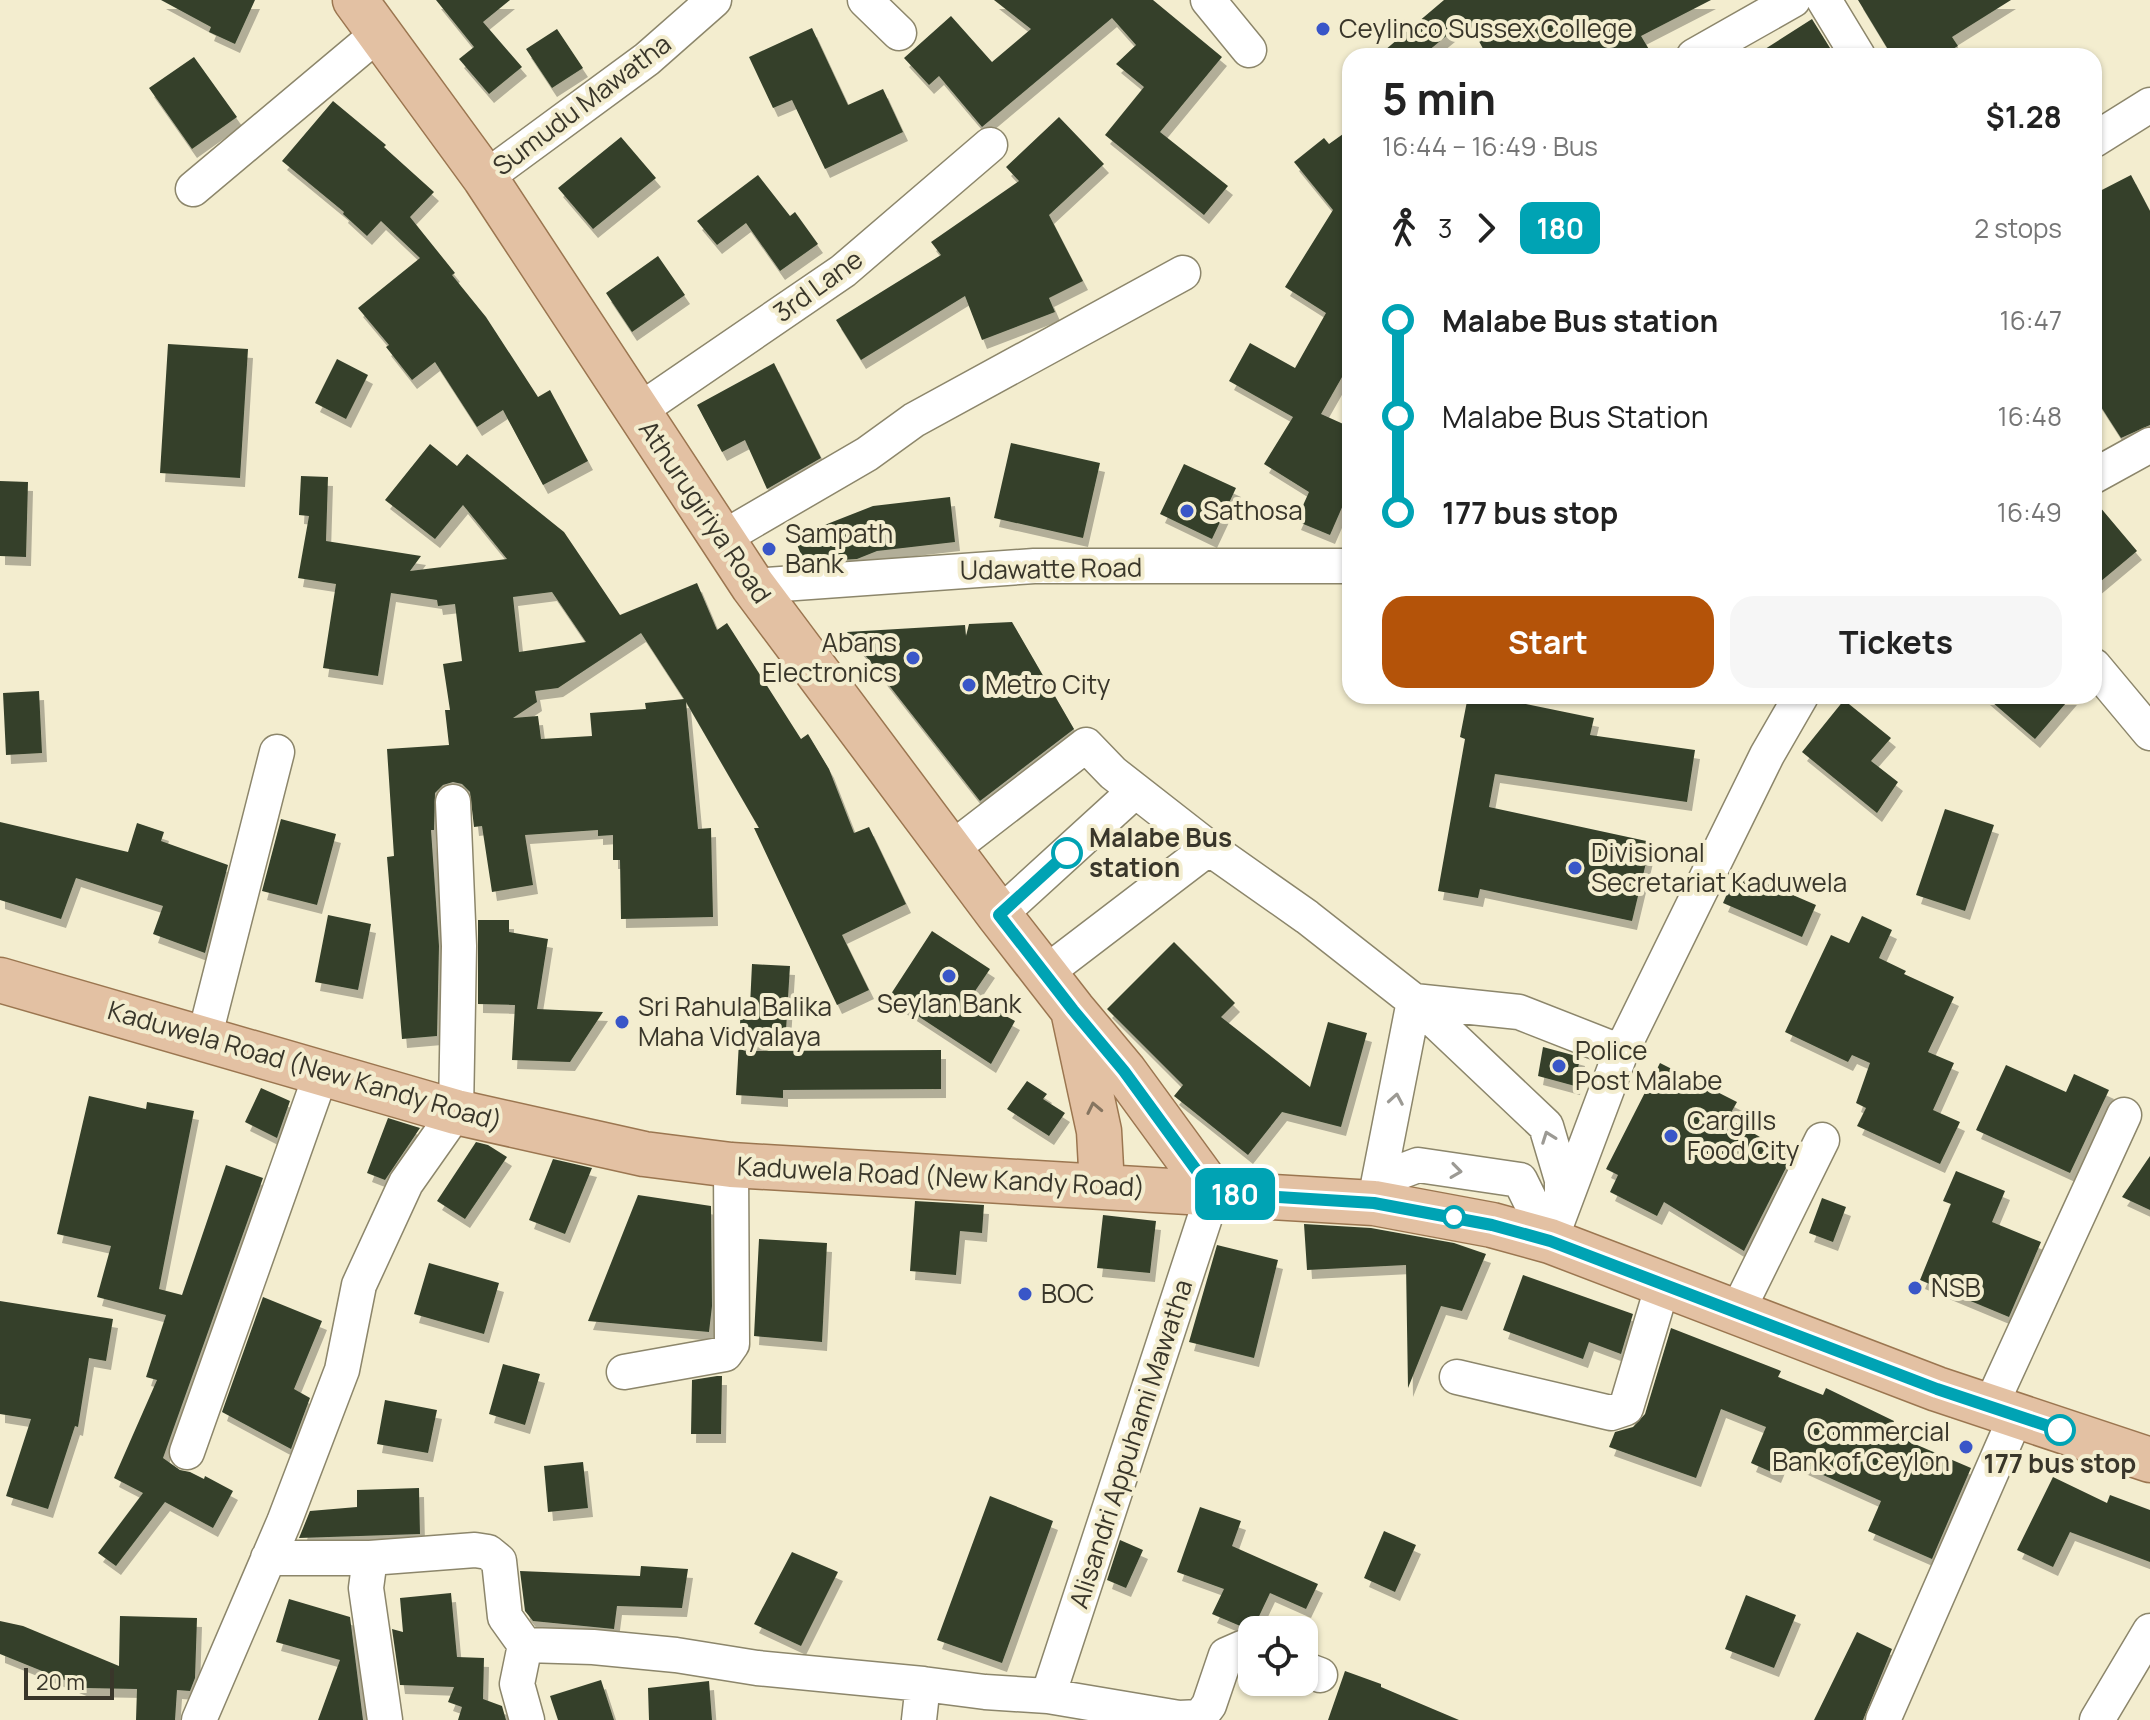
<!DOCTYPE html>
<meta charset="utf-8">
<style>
body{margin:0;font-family:Manrope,sans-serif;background:#f6f6f6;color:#222;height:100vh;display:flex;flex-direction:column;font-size:30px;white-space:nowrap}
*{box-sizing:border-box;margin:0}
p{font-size:26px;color:#767676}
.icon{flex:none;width:44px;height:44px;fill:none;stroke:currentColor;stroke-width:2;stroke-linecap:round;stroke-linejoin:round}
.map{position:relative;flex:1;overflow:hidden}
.drawer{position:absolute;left:1342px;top:48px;width:760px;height:656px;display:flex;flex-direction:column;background:#fff;border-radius:24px;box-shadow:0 2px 6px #0004}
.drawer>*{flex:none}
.badge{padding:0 16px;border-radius:12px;font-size:28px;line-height:52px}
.tools{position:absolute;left:1238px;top:1616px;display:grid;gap:16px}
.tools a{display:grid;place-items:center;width:80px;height:80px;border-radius:16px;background:#fff;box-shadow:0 2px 6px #0004;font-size:40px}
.scale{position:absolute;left:24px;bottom:20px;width:90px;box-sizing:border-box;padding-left:8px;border:4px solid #39362a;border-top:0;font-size:22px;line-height:28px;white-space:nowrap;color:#39362a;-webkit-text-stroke:6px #f3edcf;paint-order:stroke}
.map>.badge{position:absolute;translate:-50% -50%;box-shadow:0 0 0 4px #fff}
.legs{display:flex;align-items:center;gap:12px;height:88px;padding:0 40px;font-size:26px}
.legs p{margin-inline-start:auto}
.overview{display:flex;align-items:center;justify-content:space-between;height:136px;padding:0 40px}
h1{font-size:44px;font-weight:700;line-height:60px}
.action{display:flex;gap:16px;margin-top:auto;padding:16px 40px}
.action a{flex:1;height:92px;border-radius:24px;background:#b45309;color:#fff;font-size:32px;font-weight:700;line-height:92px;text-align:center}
.action a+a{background:#f6f6f6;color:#222}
ul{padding:0 40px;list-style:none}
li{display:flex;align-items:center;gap:28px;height:96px;font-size:30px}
li i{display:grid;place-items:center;width:12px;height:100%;margin:0 10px;background:currentColor}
li i::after{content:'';width:20px;height:20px;margin:-10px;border:6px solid;border-radius:50%;background:#fff}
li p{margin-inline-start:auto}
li:first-child i{background:linear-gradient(#0000 50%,currentColor 0)}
li:last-child i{background:linear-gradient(currentColor 50%,#0000 0)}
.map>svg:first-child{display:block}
.building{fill:#35412b;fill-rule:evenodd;filter:url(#shadow)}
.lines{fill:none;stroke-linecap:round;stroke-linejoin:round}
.minor-casing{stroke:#8c866b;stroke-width:37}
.major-casing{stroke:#9b7650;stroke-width:47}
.minor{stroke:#fff;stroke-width:34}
.major{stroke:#e3c1a3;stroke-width:44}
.oneway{stroke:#9c9a94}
.oneway2{stroke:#867560}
.line-1-casing{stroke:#fff;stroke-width:18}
.line-1{stroke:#00a3b4;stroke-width:12}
.poi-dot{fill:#3956c8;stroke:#f3edcf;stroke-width:3}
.stop-1-dot{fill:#fff;stroke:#00a3b4;stroke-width:4}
.labels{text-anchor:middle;stroke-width:8;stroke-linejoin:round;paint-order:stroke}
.poi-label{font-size:26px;fill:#39362a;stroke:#f3edcf;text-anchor:start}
.street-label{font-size:26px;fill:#39362a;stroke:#f3edcf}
.stop-label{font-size:26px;font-weight:bold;fill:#39362a;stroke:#f3edcf;text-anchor:start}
</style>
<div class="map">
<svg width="2150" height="1720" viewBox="0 0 2150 1720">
<defs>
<filter id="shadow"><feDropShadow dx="5" dy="9" stdDeviation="0" flood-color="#0004"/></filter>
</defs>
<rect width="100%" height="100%" fill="#f3edcf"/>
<!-- building -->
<path class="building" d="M 161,0 L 255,0 L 235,44 L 209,32 L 211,27 Z
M 436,0 L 510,0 L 483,22 L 522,67 L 489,94 L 459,59 L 474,47 Z
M 994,0 L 1153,0 L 1222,57 L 1160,132 L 1228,186 L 1204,215 L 1105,135 L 1144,87 L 1116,64 L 1136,45 L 1112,18 L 982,127 L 939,76 L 929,85 L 904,58 L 951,16 L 992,62 L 1031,29 Z
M 1444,0 L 1711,0 L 1641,36 L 1653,56 L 1487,56 L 1467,19 L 1422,56 L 1378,56 Z
M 1858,0 L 2011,0 L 1952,37 L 1958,46 L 1941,56 L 1892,56 Z
M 1812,19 L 1835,56 L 1754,56 Z
M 812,28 L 848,105 L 883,89 L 903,132 L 825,169 L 792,100 L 773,108 L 749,57 Z
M 557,29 L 583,68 L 552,88 L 526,49 Z
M 194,57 L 237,117 L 192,149 L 149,88 Z
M 333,101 L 386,145 L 384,147 L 434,192 L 410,217 L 455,273 L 452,275 L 486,317 L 538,397 L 550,390 L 588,461 L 543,485 L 503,410 L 477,427 L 435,362 L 412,380 L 386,347 L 389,345 L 358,308 L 420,258 L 381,221 L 367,236 L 343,214 L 344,212 L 282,161 Z
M 1059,117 L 1104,164 L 1049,215 L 1083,281 L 1049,298 L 1055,312 L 982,340 L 965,296 L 861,360 L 836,320 L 941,255 L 931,242 L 1019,181 L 1006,167 Z
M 1350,129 L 1350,363 L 1321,414 L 1350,427 L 1350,489 L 1330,535 L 1296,521 L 1309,492 L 1264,464 L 1293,417 L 1229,381 L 1250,343 L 1295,368 L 1326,313 L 1285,287 L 1333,210 L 1294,162 L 1324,138 L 1329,144 Z
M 621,137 L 656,178 L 593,229 L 558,188 Z
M 758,175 L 790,216 L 795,212 L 818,244 L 780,271 L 746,223 L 717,245 L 697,221 Z
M 2131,175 L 2150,211 L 2150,425 L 2121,438 L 2094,396 L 2094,194 Z
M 658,256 L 685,295 L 632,332 L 606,293 Z
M 168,344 L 248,349 L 240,478 L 160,473 Z
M 337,359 L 368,375 L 346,419 L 315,403 Z
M 774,363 L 821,458 L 767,489 L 745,440 L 722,452 L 697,405 Z
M 1011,443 L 1100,463 L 1083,538 L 994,518 Z
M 430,444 L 457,466 L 467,454 L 564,532 L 620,615 L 697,583 L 717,630 L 727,623 L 801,739 L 808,734 L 829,769 L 854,833 L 869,827 L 906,904 L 842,935 L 869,990 L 837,1005 L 754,828 L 759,828 L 686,702 L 698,829 L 711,828 L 713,917 L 621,919 L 620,860 L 613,860 L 613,835 L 598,836 L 598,830 L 525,835 L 533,885 L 492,892 L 482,826 L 474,827 L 470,792 L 462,784 L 453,782 L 443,785 L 435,793 L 434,830 L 431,830 L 439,946 L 437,1036 L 402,1039 L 387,857 L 394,856 L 387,749 L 449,745 L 445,710 L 450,710 L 443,664 L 462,661 L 455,604 L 438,606 L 437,600 L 391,593 L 378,676 L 323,668 L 336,584 L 298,578 L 309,516 L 299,515 L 301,476 L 328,477 L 326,541 L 421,556 L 410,571 L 507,559 L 463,505 L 435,539 L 385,500 ZM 552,592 L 586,642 L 519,652 L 513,597 ZM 641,633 L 684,699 L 645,703 L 646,709 L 590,713 L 592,736 L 541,739 L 538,716 L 513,718 L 537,702 L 535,691 L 558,688 Z
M 1184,464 L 1236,488 L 1212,539 L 1160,514 Z
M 0,481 L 28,482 L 26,557 L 0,556 Z
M 950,497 L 955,542 L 877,551 L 857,559 L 804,562 L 794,537 L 873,506 Z
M 2094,500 L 2137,551 L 2094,587 Z
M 1012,622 L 1074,729 L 980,801 L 847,632 L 965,625 L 966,636 L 969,624 Z
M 39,691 L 42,753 L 6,755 L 3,693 Z
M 1468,696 L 1522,696 L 1521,703 L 1594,718 L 1590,735 L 1695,750 L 1687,802 L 1495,774 L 1489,807 L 1651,842 L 1632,921 L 1480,889 L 1478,898 L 1438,891 L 1465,739 L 1460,737 Z
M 1985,696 L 2072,696 L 2035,739 Z
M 1844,700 L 1891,738 L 1871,761 L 1898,782 L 1877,813 L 1802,752 Z
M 1945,809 L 1994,825 L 1965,911 L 1916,895 Z
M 281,819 L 336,834 L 317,905 L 262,891 Z
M 0,822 L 128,852 L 137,823 L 164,832 L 161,841 L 228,865 L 205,953 L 153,934 L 163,906 L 76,878 L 61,919 L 0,900 Z
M 1737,871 L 1816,905 L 1802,937 L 1723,903 Z
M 328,915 L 371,924 L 358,990 L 315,982 Z
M 1862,916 L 1892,930 L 1879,958 L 1906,971 L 1904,974 L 1954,997 L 1928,1052 L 1954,1063 L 1933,1110 L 1960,1122 L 1940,1164 L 1857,1126 L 1866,1108 L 1856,1103 L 1870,1063 L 1852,1055 L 1848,1062 L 1785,1032 L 1831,935 L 1849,943 Z
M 478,920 L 509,920 L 509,932 L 548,939 L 537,1009 L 603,1012 L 570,1062 L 512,1060 L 515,1005 L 478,1004 Z
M 932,931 L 990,969 L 971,997 L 1015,1021 L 991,1064 L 889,997 Z
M 1174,942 L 1235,1003 L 1221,1017 L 1310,1087 L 1328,1022 L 1367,1033 L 1341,1127 L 1282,1112 L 1248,1155 L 1174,1096 L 1183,1085 L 1107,1009 Z
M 752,964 L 790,966 L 786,1030 L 743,1051 L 941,1050 L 941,1089 L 783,1090 L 783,1098 L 736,1095 L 741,1006 L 750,1006 Z
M 1543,1047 L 1580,1057 L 1575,1086 L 1538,1076 Z
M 1660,1063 L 1737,1102 L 1728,1118 L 1792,1156 L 1744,1251 L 1664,1202 L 1657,1216 L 1610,1192 L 1618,1175 L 1606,1169 Z
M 2006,1065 L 2066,1092 L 2074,1074 L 2109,1090 L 2070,1173 L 1976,1130 Z
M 1027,1081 L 1047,1094 L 1043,1099 L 1065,1113 L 1049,1136 L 1007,1109 Z
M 261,1088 L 290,1101 L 277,1138 L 245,1122 Z
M 89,1096 L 146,1109 L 147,1102 L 194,1111 L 159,1289 L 182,1295 L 226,1165 L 263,1178 L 163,1458 L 180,1470 L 190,1472 L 204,1479 L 205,1476 L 233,1491 L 213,1528 L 165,1502 L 116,1566 L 98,1553 L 143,1493 L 114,1478 L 157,1380 L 146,1377 L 166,1315 L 97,1297 L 111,1246 L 57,1234 Z
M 388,1118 L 420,1128 L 385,1180 L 367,1173 Z
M 476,1142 L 488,1145 L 507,1157 L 465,1219 L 437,1201 Z
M 2150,1156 L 2150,1210 L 2122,1197 Z
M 553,1159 L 592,1168 L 565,1234 L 529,1220 Z
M 1956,1171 L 2005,1191 L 1992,1222 L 2041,1242 L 2009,1317 L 1920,1280 L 1951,1204 L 1943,1201 Z
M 638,1195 L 711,1206 L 712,1306 L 709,1332 L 588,1321 Z
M 1822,1198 L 1846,1207 L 1833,1242 L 1809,1233 Z
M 915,1201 L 984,1205 L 982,1233 L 960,1231 L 956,1275 L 910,1271 Z
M 1103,1215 L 1156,1221 L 1150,1273 L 1097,1268 Z
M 1304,1224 L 1371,1228 L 1454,1243 L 1486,1254 L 1462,1311 L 1441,1306 L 1408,1388 L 1406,1265 L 1307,1270 Z
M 759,1239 L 827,1243 L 822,1342 L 754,1336 Z
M 1217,1245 L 1278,1260 L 1254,1358 L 1189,1342 Z
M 429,1263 L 499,1283 L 484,1334 L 414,1314 Z
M 1523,1275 L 1633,1314 L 1621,1354 L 1589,1342 L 1583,1359 L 1503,1330 Z
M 263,1297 L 322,1321 L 294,1389 L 310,1398 L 291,1449 L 222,1412 Z
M 0,1301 L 113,1319 L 106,1361 L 89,1358 L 78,1427 L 75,1426 L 48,1509 L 6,1496 L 31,1419 L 0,1414 Z
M 1671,1328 L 1781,1371 L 1778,1377 L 1823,1395 L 1826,1388 L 1894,1421 L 1889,1433 L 1971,1468 L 1932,1559 L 1868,1531 L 1881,1501 L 1783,1457 L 1776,1474 L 1751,1463 L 1766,1427 L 1721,1409 L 1696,1478 L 1609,1447 L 1615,1432 L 1633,1427 L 1645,1414 Z
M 503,1364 L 540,1374 L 525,1425 L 489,1414 Z
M 717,1376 L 722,1376 L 721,1434 L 691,1434 L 692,1380 Z
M 385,1400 L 437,1410 L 428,1453 L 377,1444 Z
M 583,1462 L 588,1508 L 548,1512 L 544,1466 Z
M 2053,1477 L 2107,1503 L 2110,1495 L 2150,1510 L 2150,1562 L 2070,1532 L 2053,1567 L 2017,1550 Z
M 419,1488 L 420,1534 L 299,1538 L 310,1511 L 357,1507 L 357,1490 Z
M 990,1496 L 1053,1521 L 1002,1663 L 937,1640 Z
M 1200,1507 L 1241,1521 L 1232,1546 L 1318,1584 L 1306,1609 L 1270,1593 L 1253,1629 L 1245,1628 L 1212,1614 L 1224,1589 L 1177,1572 Z
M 1384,1531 L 1416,1545 L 1395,1592 L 1364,1578 Z
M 1120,1540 L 1143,1550 L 1126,1588 L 1107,1580 Z
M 792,1552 L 838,1572 L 801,1646 L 754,1624 Z
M 641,1566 L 688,1569 L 682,1608 L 617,1606 L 614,1629 L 533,1621 L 525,1611 L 520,1571 L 640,1576 Z
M 451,1593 L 457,1657 L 484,1658 L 483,1699 L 502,1706 L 506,1720 L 458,1720 L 462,1707 L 448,1702 L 454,1687 L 400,1685 L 392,1629 L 403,1632 L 400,1598 Z
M 1746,1595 L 1796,1615 L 1774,1668 L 1725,1649 Z
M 289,1599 L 350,1617 L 363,1720 L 318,1720 L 340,1660 L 276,1642 Z
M 120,1616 L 197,1618 L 195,1678 L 190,1691 L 177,1690 L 175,1720 L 136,1720 L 137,1689 L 84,1688 L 0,1654 L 0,1621 L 23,1626 L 119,1666 Z
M 1857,1632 L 1892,1649 L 1863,1720 L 1814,1720 Z
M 1345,1671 L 1381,1684 L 1381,1687 L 1459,1720 L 1328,1720 Z
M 601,1680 L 614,1720 L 558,1720 L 550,1696 Z
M 709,1681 L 712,1720 L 649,1720 L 648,1688 Z"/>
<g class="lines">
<!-- minor casing -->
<g class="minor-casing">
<path id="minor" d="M 865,0 L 899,33
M 1208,0 L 1249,50
M 1824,0 L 1858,56
M 1694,56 L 1793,0
M 2094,140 L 2150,105
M 485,178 L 647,59 L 714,0
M 193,189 L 379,33
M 637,412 L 843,271 L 990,145
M 2094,476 L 2150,445
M 721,539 L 867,454 L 914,420 L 1183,273
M 753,586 L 1034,566 L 1350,566
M 2094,666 L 2150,733
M 1209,848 L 1307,917 L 1414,1001 L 1519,1012 L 1621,1052
M 950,850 L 1086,745 L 1113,773 L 1209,848 L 1044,974
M 999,915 L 1135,791
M 1414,1001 L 1546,1126 L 1562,1180 L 1562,1205
M 204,1039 L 277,752
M 1381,1179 L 1418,1165 L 1520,1180 L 1550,1241
M 1376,1195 L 1414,1001
M 1550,1241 L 1621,1052 L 1767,755 L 1801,696
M 1737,1312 L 1822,1140
M 624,1372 L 725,1354 L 732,1344 L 731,1165
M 1457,1377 L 1611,1413 L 1626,1408 L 1663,1284
M 1990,1407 L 2124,1115
M 187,1452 L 321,1074
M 268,1558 L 370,1558 L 475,1550 L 488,1552 L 499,1561 L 505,1617 L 525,1645 L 517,1684 L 527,1720
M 370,1558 L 366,1588 L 385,1720
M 525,1645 L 593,1647 L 676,1655 L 757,1668 L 923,1684 L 985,1692 L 1048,1696 L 1179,1718 L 1200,1717 L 1209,1705 L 1226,1655 L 1242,1648 L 1252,1649
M 1304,1669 L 1320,1675
M 1048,1696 L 1213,1193
M 199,1720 L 284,1522 L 342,1370 L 359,1285 L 406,1183 L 456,1112 L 459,946 L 453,802
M 919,1720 L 923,1684
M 1883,1720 L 2016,1416
M 2097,1720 L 2150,1631"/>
</g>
<!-- major casing -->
<g class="major-casing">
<path id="major" d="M 355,0 L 485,178 L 753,586 L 999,915 L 1073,1010 L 1124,1071 L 1213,1193
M 0,980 L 456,1112 L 644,1154 L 731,1165 L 1374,1203 L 1492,1225 L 1550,1241 L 1937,1389 L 2150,1460
M 1074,1015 L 1099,1131 L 1102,1186"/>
</g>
<!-- minor -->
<use href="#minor" class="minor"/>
<!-- major -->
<use href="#major" class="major"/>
</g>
<!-- one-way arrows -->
<defs><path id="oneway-chevron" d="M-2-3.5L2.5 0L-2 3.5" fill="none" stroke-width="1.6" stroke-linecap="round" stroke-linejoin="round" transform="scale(2)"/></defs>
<g class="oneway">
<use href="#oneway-chevron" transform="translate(1396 1099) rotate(-80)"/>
<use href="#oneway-chevron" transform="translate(1548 1137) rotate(-110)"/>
<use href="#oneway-chevron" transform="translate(1456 1171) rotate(8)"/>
</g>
<use class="oneway2" href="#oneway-chevron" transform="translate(1094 1108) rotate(-102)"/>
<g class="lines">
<!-- line-1 casing -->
<g class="line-1-casing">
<path id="line-1" d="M 1067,853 L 999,915 L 1073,1010 L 1124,1071 L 1213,1193 L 1374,1203 L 1492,1225 L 1550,1241 L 1937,1389 L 2060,1430"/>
</g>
<!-- line-1 -->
<use href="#line-1" class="line-1"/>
</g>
<!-- markers -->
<g class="poi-dot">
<circle cx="1323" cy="29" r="8"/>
<circle cx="1187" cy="511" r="8"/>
<circle cx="769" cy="549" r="8"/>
<circle cx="913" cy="658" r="8"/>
<circle cx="969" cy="685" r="8"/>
<circle cx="1575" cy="868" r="8"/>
<circle cx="949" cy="976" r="8"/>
<circle cx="622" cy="1022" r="8"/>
<circle cx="1559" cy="1066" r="8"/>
<circle cx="1671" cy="1136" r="8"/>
<circle cx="1915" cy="1288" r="8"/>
<circle cx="1025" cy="1294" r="8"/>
<circle cx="1966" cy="1447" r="8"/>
</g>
<g class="stop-1-dot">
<circle cx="1067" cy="853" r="14"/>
<circle cx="1454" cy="1217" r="10"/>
<circle cx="2060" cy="1430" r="14"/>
</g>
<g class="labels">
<!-- poi labels -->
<g class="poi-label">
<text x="1339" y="38">Ceylinco Sussex College</text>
<text x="1203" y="520">Sathosa</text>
<text x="785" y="543">Sampath<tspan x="785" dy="30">Bank</tspan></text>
<text x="897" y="652" text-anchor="end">Abans<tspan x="897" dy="30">Electronics</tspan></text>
<text x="985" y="694">Metro City</text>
<text x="1591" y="862">Divisional<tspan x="1591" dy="30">Secretariat Kaduwela</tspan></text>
<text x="949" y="1013" text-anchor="middle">Seylan Bank</text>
<text x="638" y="1016">Sri Rahula Balika<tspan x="638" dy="30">Maha Vidyalaya</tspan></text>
<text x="1575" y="1060">Police<tspan x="1575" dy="30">Post Malabe</tspan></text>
<text x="1687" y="1130">Cargills<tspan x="1687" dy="30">Food City</tspan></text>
<text x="1931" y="1297">NSB</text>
<text x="1041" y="1303">BOC</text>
<text x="1950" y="1441" text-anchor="end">Commercial<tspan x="1950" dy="30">Bank of Ceylon</tspan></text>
</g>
<!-- street labels -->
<g class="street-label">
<text transform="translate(582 105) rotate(-37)" y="9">Sumudu Mawatha</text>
<text transform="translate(818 286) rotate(-36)" y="9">3rd Lane</text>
<text transform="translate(705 512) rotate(56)" y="9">Athurugiriya Road</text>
<text transform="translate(1051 569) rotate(-1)" y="9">Udawatte Road</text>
<text transform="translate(305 1066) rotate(16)" y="9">Kaduwela Road (New Kandy Road)</text>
<text transform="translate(941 1177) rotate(3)" y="9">Kaduwela Road (New Kandy Road)</text>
<text transform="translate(1131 1444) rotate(-72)" y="9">Alisandri Appuhami Mawatha</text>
</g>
<!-- stop labels -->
<g class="stop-label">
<text x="1089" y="847">Malabe Bus<tspan x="1089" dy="30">station</tspan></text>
<text x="2060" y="1473" text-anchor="middle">177 bus stop</text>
</g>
</g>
</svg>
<div class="tools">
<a><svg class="icon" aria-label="locate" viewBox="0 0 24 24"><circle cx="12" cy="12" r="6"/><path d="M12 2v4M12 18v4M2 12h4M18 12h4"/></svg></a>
</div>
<div class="scale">20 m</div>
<b class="badge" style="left:1235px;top:1194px;background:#00a3b4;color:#fff">180</b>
<section class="drawer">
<div class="overview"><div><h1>5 min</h1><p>16:44 – 16:49 · Bus</p></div><b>$1.28</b></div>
<div class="legs"><svg class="icon" aria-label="walk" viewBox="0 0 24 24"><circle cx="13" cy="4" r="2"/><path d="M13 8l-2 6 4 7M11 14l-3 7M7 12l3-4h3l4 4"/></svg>3<svg class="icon" aria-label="forward" viewBox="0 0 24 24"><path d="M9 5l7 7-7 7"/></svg><b class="badge" style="background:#00a3b4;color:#fff">180</b><p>2 stops</p></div>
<ul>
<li><i style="color:#00a3b4"></i><b>Malabe Bus station</b><p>16:47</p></li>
<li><i style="color:#00a3b4"></i><span>Malabe Bus Station</span><p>16:48</p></li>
<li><i style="color:#00a3b4"></i><b>177 bus stop</b><p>16:49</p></li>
</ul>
<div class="action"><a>Start</a><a>Tickets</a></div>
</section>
</div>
